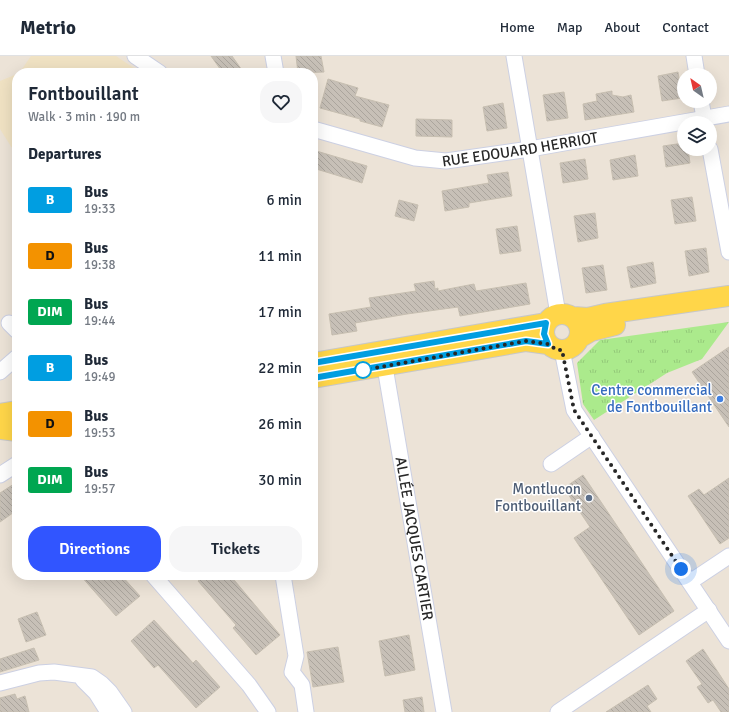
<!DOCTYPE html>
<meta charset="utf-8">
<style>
body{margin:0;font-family:Signika,sans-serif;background:#f6f6f7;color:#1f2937;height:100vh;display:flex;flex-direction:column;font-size:15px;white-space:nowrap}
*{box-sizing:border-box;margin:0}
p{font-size:13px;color:#747a83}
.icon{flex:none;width:22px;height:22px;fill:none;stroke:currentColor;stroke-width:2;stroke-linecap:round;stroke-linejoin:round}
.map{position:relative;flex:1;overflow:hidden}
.sheet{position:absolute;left:12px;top:12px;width:306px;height:512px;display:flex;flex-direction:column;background:#fff;border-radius:16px;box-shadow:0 4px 16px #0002}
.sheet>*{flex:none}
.badge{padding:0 8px;border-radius:3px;font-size:14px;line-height:26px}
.needle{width:26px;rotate:326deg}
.controls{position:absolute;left:677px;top:12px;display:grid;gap:8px}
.controls a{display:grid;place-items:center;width:40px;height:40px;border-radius:50%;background:#fff;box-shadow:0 4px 16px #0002;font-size:20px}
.you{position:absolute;width:20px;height:20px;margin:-10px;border:3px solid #fff;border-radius:50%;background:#1a73e8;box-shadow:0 0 0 6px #1a73e833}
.map>.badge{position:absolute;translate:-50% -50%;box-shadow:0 0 0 2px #fff}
h2{padding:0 16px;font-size:15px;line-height:36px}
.round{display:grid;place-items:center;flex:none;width:42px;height:42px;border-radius:16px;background:#f6f6f7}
.head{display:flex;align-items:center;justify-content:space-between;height:68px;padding:0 16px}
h1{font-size:19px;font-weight:600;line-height:30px}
.action{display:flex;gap:8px;margin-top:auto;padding:8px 16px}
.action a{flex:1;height:46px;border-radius:16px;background:#3155ff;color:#fff;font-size:16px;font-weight:600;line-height:46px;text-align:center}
.action a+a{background:#f6f6f7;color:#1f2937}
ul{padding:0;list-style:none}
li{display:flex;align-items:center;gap:12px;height:56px;padding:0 16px}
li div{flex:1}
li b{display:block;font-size:15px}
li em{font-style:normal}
li .badge{min-width:44px;font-weight:700;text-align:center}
header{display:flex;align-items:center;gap:24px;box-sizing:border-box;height:56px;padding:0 20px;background:#fff;border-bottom:1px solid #e0e1e3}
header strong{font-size:19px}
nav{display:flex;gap:22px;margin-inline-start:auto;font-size:14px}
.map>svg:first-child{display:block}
.education{fill:#f0e2c3}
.grass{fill:url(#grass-tufts)}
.building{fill:url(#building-back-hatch);stroke:#c7bfb1}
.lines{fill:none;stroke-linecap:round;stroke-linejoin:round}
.minor-casing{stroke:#ccd0e3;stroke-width:17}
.major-casing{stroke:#c7c7c7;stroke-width:22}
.minor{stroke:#fff;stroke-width:15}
.major{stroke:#ffd649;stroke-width:20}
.line-casing{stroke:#fff;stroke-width:9}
.line{stroke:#009ee1;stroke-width:6}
.walk{stroke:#272727;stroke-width:4;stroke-dasharray:0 7.2}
.stop-dot{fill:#fff;stroke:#009ee1;stroke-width:2}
.shop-dot{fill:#3f7fe0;stroke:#fff;stroke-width:1.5}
.service-dot{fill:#5c6f8a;stroke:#fff;stroke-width:1.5}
.labels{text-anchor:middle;stroke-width:3;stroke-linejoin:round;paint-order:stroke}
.street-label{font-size:15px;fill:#272727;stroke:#fff}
.shop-label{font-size:15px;fill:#366cbe;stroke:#fff;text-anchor:end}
.service-label{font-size:15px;fill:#4e5e75;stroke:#fff;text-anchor:end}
</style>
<header>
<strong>Metrio</strong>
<nav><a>Home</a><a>Map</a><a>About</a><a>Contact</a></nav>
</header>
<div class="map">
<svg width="729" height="656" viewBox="0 0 729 656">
<defs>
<pattern id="grass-tufts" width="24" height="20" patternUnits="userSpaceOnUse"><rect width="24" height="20" fill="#abea8c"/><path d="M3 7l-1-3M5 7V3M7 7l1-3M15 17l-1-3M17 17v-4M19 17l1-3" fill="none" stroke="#93c979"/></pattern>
<pattern id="building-back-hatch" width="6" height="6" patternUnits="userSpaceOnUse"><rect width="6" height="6" fill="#c7c0b7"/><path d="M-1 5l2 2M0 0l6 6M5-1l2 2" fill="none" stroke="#aba59d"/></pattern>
</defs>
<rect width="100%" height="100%" fill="#ece3d7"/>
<!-- education -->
<path class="education" d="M 31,0 L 116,0 L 141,17 L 18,17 L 20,16 Z
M 17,18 L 17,100 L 0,73 L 0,25 Z"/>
<!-- grass -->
<path class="grass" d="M 729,266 L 702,303 L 667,317 L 594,364 L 583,348 L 577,307 L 600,284 Z"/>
<!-- building -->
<path class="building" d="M 211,0 L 232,0 L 244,17 L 223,17 Z
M 296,0 L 321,0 L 324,16 L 298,17 Z
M 678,16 L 682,42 L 662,45 L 658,20 Z
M 328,23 L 358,32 L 355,40 L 389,49 L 382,71 L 360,65 L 360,63 L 320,52 Z
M 612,35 L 612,39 L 623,41 L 631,39 L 634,56 L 585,64 L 583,48 L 597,45 L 596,38 Z
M 564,36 L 568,62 L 547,65 L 543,39 Z
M 503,47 L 507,72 L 487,75 L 483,51 Z
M 416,63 L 452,64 L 452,81 L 416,80 Z
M 684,87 L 684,93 L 688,93 L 690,107 L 666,111 L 663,90 Z
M 313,94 L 367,110 L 362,127 L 313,112 Z
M 635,99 L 638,120 L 613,124 L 610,104 Z
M 585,103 L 588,123 L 563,127 L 560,107 Z
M 508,116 L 512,140 L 469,147 L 469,151 L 445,155 L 442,135 L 489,127 L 487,119 Z
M 692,141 L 696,165 L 675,168 L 671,144 Z
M 399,144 L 418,149 L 414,165 L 395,160 Z
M 595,157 L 598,182 L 578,186 L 574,160 Z
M 517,170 L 521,195 L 500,198 L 496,173 Z
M 706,192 L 709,216 L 689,220 L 685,195 Z
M 653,206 L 656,227 L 631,232 L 627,211 Z
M 603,209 L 607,234 L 586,237 L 582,212 Z
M 434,225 L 435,233 L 438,232 L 438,235 L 474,228 L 476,235 L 526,227 L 530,248 L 460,260 L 458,251 L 407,258 L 355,267 L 357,275 L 332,279 L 329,258 L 371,251 L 369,242 L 416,235 L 414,228 Z
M 729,291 L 729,371 L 692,316 Z
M 583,419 L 674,555 L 639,579 L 574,482 L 590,471 L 564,432 Z
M 729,422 L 729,482 L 720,488 L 688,440 L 699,433 L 704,439 Z
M 17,426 L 17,454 L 0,466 L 0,437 Z
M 80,519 L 121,519 L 140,540 L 116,560 Z
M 206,519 L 230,519 L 280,579 L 256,599 L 233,572 L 236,569 L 198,525 Z
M 37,556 L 46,579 L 26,586 L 18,563 Z
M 154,564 L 193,607 L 196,604 L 220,631 L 196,652 L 158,609 L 154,612 L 131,585 Z
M 409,579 L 415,614 L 385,620 L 379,585 Z
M 338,591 L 344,626 L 313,631 L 307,596 Z
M 34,592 L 39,604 L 0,616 L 0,603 Z
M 703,593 L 729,633 L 729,656 L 721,656 L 713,644 L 708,647 L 697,631 L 702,628 L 686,605 Z
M 648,629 L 657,643 L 647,650 L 651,656 L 606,656 Z
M 15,638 L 17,643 L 25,640 L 29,656 L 0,656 L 0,642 Z
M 422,641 L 424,656 L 405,656 L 403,644 Z"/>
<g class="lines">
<!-- minor casing -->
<g class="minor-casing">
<g id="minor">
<path d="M 135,0 L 160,17"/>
<path d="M 273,0 L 276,17"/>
<path d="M 514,0 L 558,258"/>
<path d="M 694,0 L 697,19"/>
<path d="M 701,45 L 705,67"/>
<path id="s1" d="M 313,73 L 415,102 L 446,105 L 530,93 L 729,58"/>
<path d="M 710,93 L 729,196"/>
<path d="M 9,267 L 17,275"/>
<path d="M 562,294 L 574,354 L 729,585"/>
<path id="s2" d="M 387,309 L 386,317 L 444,656"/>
<path d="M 0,316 L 17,301"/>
<path d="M 551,408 L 592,380"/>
<path d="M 0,419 L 17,408"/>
<path d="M 153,519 L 249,629 L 268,656"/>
<path d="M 283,519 L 296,600 L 292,616 L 302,629 L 306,656"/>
<path d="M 690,526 L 729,500"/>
<path d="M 83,624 L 96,637 L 108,656"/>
<path d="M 0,627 L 39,617 L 54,616 L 92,621 L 102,628 L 110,636 L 124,656"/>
<path d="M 558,656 L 709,554"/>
</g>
</g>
<!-- major casing -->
<g class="major-casing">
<path id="major" d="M544 276a18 18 0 1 1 36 0a18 18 0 1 1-36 0Z
M 573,261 L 588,262 L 605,258 L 729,240
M 579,282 L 591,275 L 615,269
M 313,307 L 546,267
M 313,322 L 526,285 L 548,288
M 0,358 L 17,355
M 0,373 L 17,375"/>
</g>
<!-- minor -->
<use href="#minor" class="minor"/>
<!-- major -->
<use href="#major" class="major"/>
</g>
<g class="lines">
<!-- line casing -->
<g class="line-casing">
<path id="line" d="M 313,307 L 546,267 L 544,278 L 548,288 L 526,285 L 313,322"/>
</g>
<!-- line -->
<use href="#line" class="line"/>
<!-- walk -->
<path class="walk" d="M 363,314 L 526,285 L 548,288 L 557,294 L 562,294 L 574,354 L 681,513"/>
</g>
<!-- markers -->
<circle class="stop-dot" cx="363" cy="314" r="8"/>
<circle class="shop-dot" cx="720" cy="343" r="4"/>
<circle class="service-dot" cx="589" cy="442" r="4"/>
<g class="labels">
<!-- street labels -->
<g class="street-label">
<text dy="5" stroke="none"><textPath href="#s1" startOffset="212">RUE EDOUARD HERRIOT</textPath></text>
<text dy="5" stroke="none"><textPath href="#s2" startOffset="176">ALLÉE JACQUES CARTIER</textPath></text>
</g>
<!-- shop labels -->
<g class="shop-label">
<text x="712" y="339">Centre commercial<tspan x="712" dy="17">de Fontbouillant</tspan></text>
</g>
<!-- service labels -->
<g class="service-label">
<text x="581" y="438">Montlucon<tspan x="581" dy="17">Fontbouillant</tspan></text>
</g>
</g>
</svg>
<div class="controls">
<a><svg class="needle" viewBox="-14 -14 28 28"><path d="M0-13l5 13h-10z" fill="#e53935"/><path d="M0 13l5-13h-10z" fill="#747a83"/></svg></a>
<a><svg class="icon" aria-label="layers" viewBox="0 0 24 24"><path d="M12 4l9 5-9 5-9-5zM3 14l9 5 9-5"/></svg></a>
</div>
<div class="you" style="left:681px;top:513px"></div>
<section class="sheet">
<div class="head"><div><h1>Fontbouillant</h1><p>Walk · 3 min · 190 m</p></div><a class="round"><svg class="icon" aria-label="heart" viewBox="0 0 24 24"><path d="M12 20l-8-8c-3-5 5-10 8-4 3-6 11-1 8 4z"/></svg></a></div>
<h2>Departures</h2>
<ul>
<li><span class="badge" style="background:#009ee1;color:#fff">B</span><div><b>Bus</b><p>19:33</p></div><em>6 min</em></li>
<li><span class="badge" style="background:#f39200;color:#111">D</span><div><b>Bus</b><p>19:38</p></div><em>11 min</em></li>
<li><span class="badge" style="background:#00a651;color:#fff">DIM</span><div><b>Bus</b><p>19:44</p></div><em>17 min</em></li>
<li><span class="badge" style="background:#009ee1;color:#fff">B</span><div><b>Bus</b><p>19:49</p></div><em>22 min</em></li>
<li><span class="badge" style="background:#f39200;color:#111">D</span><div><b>Bus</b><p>19:53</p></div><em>26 min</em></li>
<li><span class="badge" style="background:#00a651;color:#fff">DIM</span><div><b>Bus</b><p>19:57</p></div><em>30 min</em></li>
</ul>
<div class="action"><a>Directions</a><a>Tickets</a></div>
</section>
</div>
